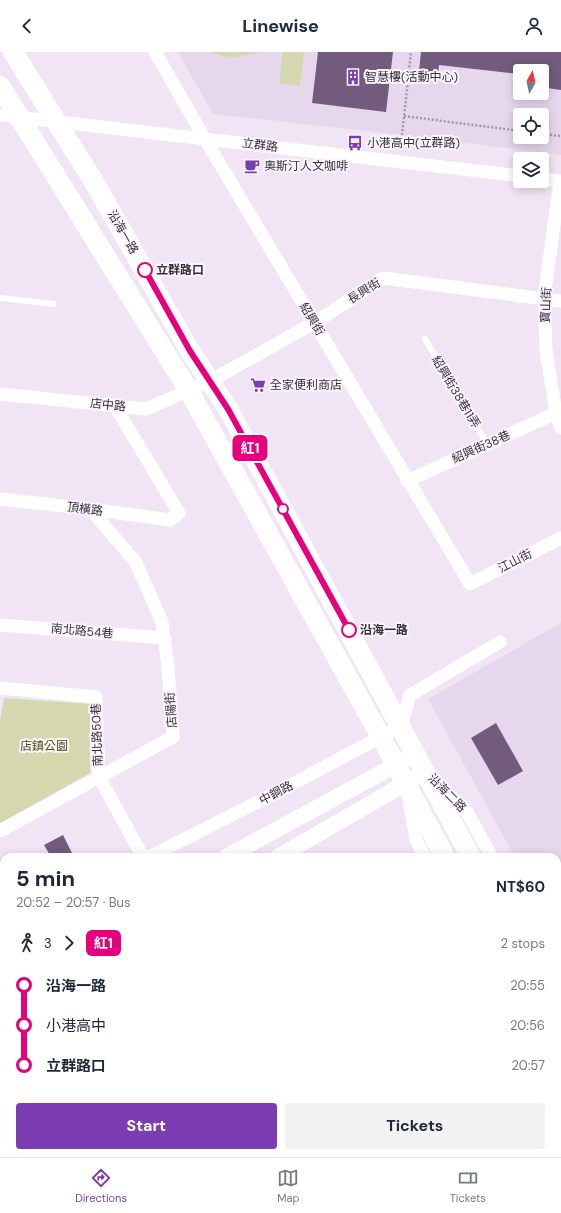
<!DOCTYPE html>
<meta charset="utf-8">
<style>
body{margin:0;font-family:"DM Sans","Noto Sans TC",sans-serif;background:#f2f2f3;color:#1f2937;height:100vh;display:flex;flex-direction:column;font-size:15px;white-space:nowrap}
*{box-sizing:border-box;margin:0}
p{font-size:13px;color:#747a83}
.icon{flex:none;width:22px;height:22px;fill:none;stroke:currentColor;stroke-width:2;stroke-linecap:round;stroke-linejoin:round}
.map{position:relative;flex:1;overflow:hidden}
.sheet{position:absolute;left:0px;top:801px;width:561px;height:304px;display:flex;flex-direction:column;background:#fff;border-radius:12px 12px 0 0;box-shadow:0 2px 10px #0003}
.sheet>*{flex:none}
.badge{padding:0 8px;border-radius:6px;font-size:14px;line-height:26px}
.needle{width:26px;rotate:8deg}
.tools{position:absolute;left:513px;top:12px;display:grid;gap:8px}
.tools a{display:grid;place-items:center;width:36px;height:36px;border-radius:4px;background:#fff;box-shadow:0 2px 10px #0003;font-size:20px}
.map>.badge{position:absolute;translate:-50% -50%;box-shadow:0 0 0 2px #fff}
.legs{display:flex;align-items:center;gap:6px;height:44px;padding:0 16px;font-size:13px}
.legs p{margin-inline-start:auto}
.head{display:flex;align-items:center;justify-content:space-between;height:68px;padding:0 16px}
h1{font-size:22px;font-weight:700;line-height:30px}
.primary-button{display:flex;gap:8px;margin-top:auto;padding:8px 16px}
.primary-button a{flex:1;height:46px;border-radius:4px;background:#7d3db2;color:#fff;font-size:16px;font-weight:700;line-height:46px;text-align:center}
.primary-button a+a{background:#f2f2f3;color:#1f2937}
ul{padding:0 16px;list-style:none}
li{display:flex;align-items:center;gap:14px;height:40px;font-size:15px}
li i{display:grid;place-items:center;width:6px;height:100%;margin:0 5px;background:currentColor}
li i::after{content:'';width:10px;height:10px;margin:-5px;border:3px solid;border-radius:50%;background:#fff}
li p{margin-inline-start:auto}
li:first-child i{background:linear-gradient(#0000 50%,currentColor 0)}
li:last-child i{background:linear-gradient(currentColor 50%,#0000 0)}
header{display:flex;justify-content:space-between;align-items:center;height:52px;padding:0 16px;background:#fff;font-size:18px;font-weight:700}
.tab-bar{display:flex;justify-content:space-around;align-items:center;height:56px;border-top:1px solid #e0e1e3;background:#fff;font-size:11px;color:#747a83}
.tab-bar a{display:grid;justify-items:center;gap:2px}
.tab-bar .on{color:#7d3db2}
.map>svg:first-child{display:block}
.built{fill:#e6d7ed;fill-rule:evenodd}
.green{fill:#d5d7af}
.building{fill:#725b7c}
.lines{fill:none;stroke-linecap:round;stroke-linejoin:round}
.path{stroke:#a199a5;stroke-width:2.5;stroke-dasharray:2 2;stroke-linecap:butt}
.service{stroke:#fff;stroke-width:6}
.minor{stroke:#fff;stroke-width:13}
.tertiary{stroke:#fff;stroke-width:16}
.primary{stroke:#fff;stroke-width:20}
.rail{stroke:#524d55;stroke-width:3;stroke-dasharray:8 4;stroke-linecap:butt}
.line-1-casing{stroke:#fff;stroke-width:9}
.line-1{stroke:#e6007e;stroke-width:6}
.stop-1-dot{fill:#fff;stroke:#e6007e;stroke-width:2}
.labels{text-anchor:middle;stroke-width:4;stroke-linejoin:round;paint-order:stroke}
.poi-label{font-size:12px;fill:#353137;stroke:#fbf3fe;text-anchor:start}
.street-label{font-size:12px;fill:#353137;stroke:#fbf3fe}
.stop-label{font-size:12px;font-weight:bold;fill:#353137;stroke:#fbf3fe;text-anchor:start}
.park-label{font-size:12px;fill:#515108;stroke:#fbf3fe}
</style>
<header><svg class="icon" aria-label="back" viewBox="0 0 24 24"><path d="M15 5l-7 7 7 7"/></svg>Linewise<svg class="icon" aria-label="person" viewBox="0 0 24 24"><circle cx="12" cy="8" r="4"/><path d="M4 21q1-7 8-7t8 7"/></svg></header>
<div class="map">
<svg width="561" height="1105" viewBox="0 0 561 1105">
<rect width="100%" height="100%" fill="#f0e4f5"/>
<!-- built -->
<path class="built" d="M 178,0 L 561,0 L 561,103 L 402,83 L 213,62 ZM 520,19 L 542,19 L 542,41 L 520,41 ZM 520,63 L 542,63 L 542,85 L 520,85 Z
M 561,571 L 561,889 L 557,882 L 557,805 L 515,805 L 428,647 Z
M 4,1036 L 4,1101 L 490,1101 L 492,1105 L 0,1105 L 0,1038 Z"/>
<!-- green -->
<path class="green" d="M 209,0 L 262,0 L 230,6 Z
M 283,0 L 304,0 L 300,34 L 279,31 Z
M 4,646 L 90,652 L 90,721 L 0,771 L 0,670 Z"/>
<!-- building -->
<path class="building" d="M 318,0 L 393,0 L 386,60 L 312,51 Z
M 421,0 L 561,0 L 561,38 L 547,36 L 548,25 L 542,25 L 542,19 L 520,19 L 520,22 L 439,13 L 438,21 L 419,19 Z
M 496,671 L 523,719 L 498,733 L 471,686 Z
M 63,783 L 74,805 L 51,805 L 44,793 Z"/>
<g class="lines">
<!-- path -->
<path class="path" d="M 404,64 L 520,79
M 542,82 L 561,84
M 402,83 L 411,0"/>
<!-- service -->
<path class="service" d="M 0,246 L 54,252
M 425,287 L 487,392
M 156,1101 L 158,1105
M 175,1101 L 178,1105
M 474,1101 L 476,1105
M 3,1105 L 10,1101
M 322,1105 L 329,1101"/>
<!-- minor -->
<path class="minor" d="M 155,0 L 205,87 L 470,532 L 561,486
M 0,63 L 520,124
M 542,127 L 561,129
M 560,129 L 544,246 L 546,299 L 556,361 L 561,376
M 0,342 L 146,357 L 210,329 L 314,271 L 383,226 L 561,249
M 407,429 L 556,361 L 561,360
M 0,447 L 90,457 L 170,468 L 179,461 L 115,354
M 0,573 L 165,586
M 0,636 L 96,645 L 99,725 L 143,805
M 436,730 L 467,760 L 492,805
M 409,747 L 416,788 L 425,805
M 0,779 L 173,685 L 168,615 L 162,570 L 135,509 L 90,457
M 149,805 L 270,744 L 401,674 L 410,643 L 500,590
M 0,888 L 4,886
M 557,925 L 561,932
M 557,1047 L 561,1055"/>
<!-- tertiary -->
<path class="tertiary" d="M 226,805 L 416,702
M 278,805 L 425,720
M 0,922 L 4,920
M 0,951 L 4,949"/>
<!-- primary -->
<path class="primary" d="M 13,0 L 94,130 L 190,299 L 228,357 L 471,805
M 0,34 L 189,339 L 381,685 L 445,805
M 557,964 L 561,971
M 557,1011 L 561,1019"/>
<!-- rail -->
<path class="rail" d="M 0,1070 L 4,1068"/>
</g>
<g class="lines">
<!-- line-1 casing -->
<g class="line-1-casing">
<path id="line-1" d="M 145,218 L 190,299 L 228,357 L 349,578"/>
</g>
<!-- line-1 -->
<use href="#line-1" class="line-1"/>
</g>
<!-- icons -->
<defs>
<g id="building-bare" transform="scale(1.2)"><path d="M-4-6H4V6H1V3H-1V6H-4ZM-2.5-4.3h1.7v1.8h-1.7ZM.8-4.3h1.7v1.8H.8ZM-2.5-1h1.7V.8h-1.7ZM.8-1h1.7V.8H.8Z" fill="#7d3db2" stroke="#fbf3fe" stroke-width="2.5" paint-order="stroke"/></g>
<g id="bus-bare" transform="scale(1.2)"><path d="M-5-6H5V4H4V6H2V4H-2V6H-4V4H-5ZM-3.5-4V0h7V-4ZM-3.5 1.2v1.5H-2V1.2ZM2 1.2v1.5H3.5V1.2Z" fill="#7d3db2" stroke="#fbf3fe" stroke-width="2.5" paint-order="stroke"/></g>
<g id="cafe-bare" transform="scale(1.2)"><path d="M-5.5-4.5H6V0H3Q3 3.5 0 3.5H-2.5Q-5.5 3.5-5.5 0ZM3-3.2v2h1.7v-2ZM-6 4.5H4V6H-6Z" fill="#7d3db2" stroke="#fbf3fe" stroke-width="2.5" paint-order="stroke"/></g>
<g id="supermarket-bare" transform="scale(1.2)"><path d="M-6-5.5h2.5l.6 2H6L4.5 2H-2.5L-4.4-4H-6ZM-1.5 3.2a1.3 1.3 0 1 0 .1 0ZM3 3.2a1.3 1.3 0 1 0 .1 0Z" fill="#7d3db2" stroke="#fbf3fe" stroke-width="2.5" paint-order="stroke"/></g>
</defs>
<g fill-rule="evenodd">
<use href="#building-bare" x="353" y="25"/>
<use href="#bus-bare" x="355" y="91"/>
<use href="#cafe-bare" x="252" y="114"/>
<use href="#supermarket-bare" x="258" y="333"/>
</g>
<!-- markers -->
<g class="stop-1-dot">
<circle cx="145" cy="218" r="7"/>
<circle cx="283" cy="457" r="5"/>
<circle cx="349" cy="578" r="7"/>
</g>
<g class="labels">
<!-- poi labels -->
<g class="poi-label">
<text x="365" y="29">智慧樓(活動中心)</text>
<text x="367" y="95">小港高中(立群路)</text>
<text x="264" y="118">奧斯汀人文咖啡</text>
<text x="270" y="337">全家便利商店</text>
</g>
<!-- street labels -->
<g class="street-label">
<text transform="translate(260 93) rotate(7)" y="4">立群路</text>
<text transform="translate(123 180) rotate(60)" y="4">沿海一路</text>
<text transform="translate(364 239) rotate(-32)" y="4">長興街</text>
<text transform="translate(546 253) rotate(-88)" y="4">寶山街</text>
<text transform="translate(312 267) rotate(59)" y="4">紹興街</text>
<text transform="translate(456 340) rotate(59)" y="4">紹興街38巷11弄</text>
<text transform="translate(108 353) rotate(6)" y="4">店中路</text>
<text transform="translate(481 395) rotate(-24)" y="4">紹興街38巷</text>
<text transform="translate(85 457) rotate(7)" y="4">頂橫路</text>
<text transform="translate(515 509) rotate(-27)" y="4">江山街</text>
<text transform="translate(82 579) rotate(5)" y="4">南北路54巷</text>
<text transform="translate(171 658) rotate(-94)" y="4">店陽街</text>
<text transform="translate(97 683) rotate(-92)" y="4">南北路50巷</text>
<text transform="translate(276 741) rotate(-28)" y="4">中鋼路</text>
<text transform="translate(447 741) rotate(45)" y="4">沿海二路</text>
</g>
<!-- stop labels -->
<g class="stop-label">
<text x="156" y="222">立群路口</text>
<text x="360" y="582">沿海一路</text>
</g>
<!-- park labels -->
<g class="park-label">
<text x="44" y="698">店鎮公園</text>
</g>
</g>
</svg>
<div class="tools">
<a><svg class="needle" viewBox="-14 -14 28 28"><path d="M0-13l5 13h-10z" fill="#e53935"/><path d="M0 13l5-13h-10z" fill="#747a83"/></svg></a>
<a><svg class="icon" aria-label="locate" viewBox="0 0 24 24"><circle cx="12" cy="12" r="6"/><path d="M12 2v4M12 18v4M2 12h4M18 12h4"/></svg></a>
<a><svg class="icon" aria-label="layers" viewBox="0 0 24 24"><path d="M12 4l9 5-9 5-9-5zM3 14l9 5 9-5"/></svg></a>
</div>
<b class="badge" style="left:250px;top:396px;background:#e6007e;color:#fff">紅1</b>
<section class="sheet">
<div class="head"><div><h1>5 min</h1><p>20:52 – 20:57 · Bus</p></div><b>NT$60</b></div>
<div class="legs"><svg class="icon" aria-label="walk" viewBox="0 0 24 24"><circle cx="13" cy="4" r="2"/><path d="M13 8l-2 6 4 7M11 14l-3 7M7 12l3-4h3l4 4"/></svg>3<svg class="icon" aria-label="forward" viewBox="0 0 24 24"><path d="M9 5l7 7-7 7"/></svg><b class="badge" style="background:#e6007e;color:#fff">紅1</b><p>2 stops</p></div>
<ul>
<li><i style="color:#e6007e"></i><b>沿海一路</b><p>20:55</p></li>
<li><i style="color:#e6007e"></i><span>小港高中</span><p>20:56</p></li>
<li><i style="color:#e6007e"></i><b>立群路口</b><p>20:57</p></li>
</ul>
<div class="primary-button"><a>Start</a><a>Tickets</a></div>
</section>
</div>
<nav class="tab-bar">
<a class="on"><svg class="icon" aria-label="directions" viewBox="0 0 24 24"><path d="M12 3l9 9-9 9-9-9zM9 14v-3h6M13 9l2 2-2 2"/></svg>Directions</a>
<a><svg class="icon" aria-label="map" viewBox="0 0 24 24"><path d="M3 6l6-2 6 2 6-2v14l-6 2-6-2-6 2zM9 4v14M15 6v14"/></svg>Map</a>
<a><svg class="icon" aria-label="tickets" viewBox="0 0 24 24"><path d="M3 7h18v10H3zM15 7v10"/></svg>Tickets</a>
</nav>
